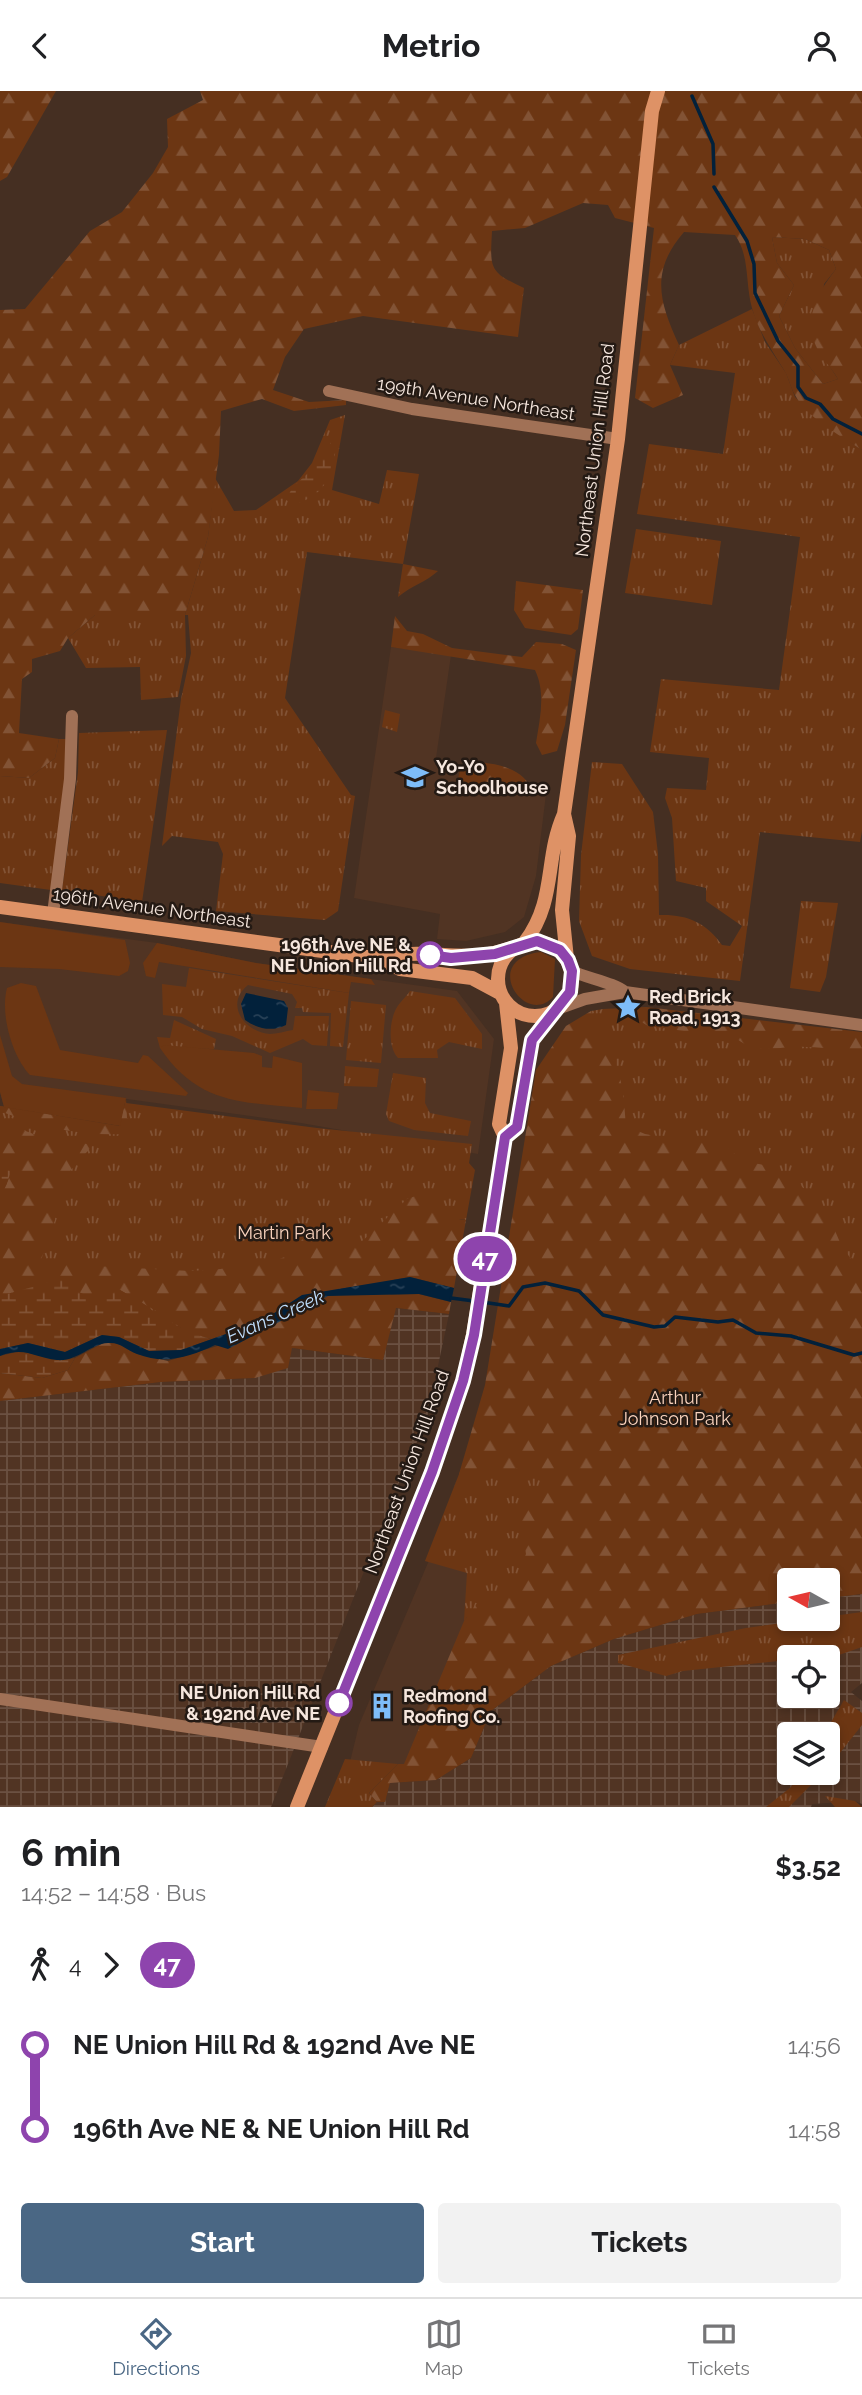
<!DOCTYPE html>
<meta charset="utf-8">
<style>
body{margin:0;font-family:Raleway,sans-serif;background:#f2f2f2;color:#202124;height:100vh;display:flex;flex-direction:column;font-size:26px;white-space:nowrap}
*{box-sizing:border-box;margin:0}
p{font-size:23px;color:#757577}
.icon{flex:none;width:38px;height:38px;fill:none;stroke:currentColor;stroke-width:2;stroke-linecap:round;stroke-linejoin:round}
.map{position:relative;height:1716px;overflow:hidden}
.side{display:flex;flex-direction:column;background:#fff;flex:1}
.side>*{flex:none}
.badge{padding:0 14px;border-radius:23px;font-size:24px;line-height:46px}
.needle{width:46px;rotate:278deg}
.buttons{position:absolute;left:777px;top:1477px;display:grid;gap:14px}
.buttons a{display:grid;place-items:center;width:63px;height:63px;border-radius:7px;background:#fff;box-shadow:0 4px 10px #0003;font-size:35px}
.map>.badge{position:absolute;translate:-50% -50%;box-shadow:0 0 0 4px #fff}
.legs{display:flex;align-items:center;gap:10px;height:77px;padding:0 21px;font-size:23px}
.legs p{margin-inline-start:auto}
.summary{display:flex;align-items:center;justify-content:space-between;height:119px;padding:0 21px}
h1{font-size:38px;font-weight:700;line-height:52px}
.cta{display:flex;gap:14px;margin-top:auto;padding:14px 21px}
.cta a{flex:1;height:80px;border-radius:7px;background:#4a6784;color:#fff;font-size:28px;font-weight:700;line-height:80px;text-align:center}
.cta a+a{background:#f2f2f2;color:#202124}
ul{padding:0 21px;list-style:none}
li{display:flex;align-items:center;gap:24px;height:84px;font-size:26px}
li i{display:grid;place-items:center;width:10px;height:100%;margin:0 9px;background:currentColor}
li i::after{content:'';width:18px;height:18px;margin:-9px;border:5px solid;border-radius:50%;background:#fff}
li p{margin-inline-start:auto}
li:first-child i{background:linear-gradient(#0000 50%,currentColor 0)}
li:last-child i{background:linear-gradient(currentColor 50%,#0000 0)}
header{display:flex;justify-content:space-between;align-items:center;height:91px;padding:0 21px;background:#fff;font-size:32px;font-weight:700}
.tab-bar{display:flex;justify-content:space-around;align-items:center;height:98px;border-top:2px solid #e0e0e0;background:#fff;font-size:19px;color:#757577}
.tab-bar a{display:grid;justify-items:center;gap:4px}
.tab-bar .on{color:#4a6784}
.map>svg:first-child{display:block}
.built{fill:#513423}
.industrial{fill:url(#industrial-grid);fill-rule:evenodd}
.grass{fill:url(#grass-tufts)}
.forest{fill:url(#forest-firs);fill-rule:evenodd}
.wetland{fill:url(#wetland-marsh)}
.garden{fill:#6c3613}
.water{fill:url(#water-ripples)}
.lines{fill:none;stroke-linecap:round;stroke-linejoin:round}
.stream{stroke:#02213b;stroke-width:3.5}
.street{stroke:#a17156;stroke-width:12}
.secondary{stroke:#de9266;stroke-width:14}
.line-1-casing{stroke:#fff;stroke-width:16}
.line-1{stroke:#8e44ad;stroke-width:10}
.stop-1-dot{fill:#fff;stroke:#8e44ad;stroke-width:3.5}
.labels{text-anchor:middle;stroke-width:5;stroke-linejoin:round;paint-order:stroke}
.street-label{font-size:18px;fill:#f6e7de;stroke:#241a14}
.poi-label{font-size:18px;font-weight:bold;fill:#f6e7de;stroke:#241a14;text-anchor:start}
.stop-label{font-size:18px;font-weight:bold;fill:#f6e7de;stroke:#241a14;text-anchor:end}
.park-label{font-size:18px;fill:#fad3bd;stroke:#241a14}
.water-label{font-size:19px;font-style:italic;fill:#beddfb;stroke:#241a14}
</style>
<header><svg class="icon" aria-label="back" viewBox="0 0 24 24"><path d="M15 5l-7 7 7 7"/></svg>Metrio<svg class="icon" aria-label="person" viewBox="0 0 24 24"><circle cx="12" cy="8" r="4"/><path d="M4 21q1-7 8-7t8 7"/></svg></header>
<div class="map">
<svg width="862" height="1716" viewBox="0 0 862 1716">
<defs>
<pattern id="industrial-grid" width="8" height="8" patternUnits="userSpaceOnUse" patternTransform="scale(1.75)"><rect width="8" height="8" fill="#513423"/><path d="M0 4h8M4 0v8" fill="none" stroke="#6b5142"/></pattern>
<pattern id="grass-tufts" width="24" height="20" patternUnits="userSpaceOnUse" patternTransform="scale(1.75)"><rect width="24" height="20" fill="#6c3613"/><path d="M3 7l-1-3M5 7V3M7 7l1-3M15 17l-1-3M17 17v-4M19 17l1-3" fill="none" stroke="#825335"/></pattern>
<pattern id="forest-firs" width="22" height="20" patternUnits="userSpaceOnUse" patternTransform="scale(1.75)"><rect width="22" height="20" fill="#6c3613"/><path d="M5 1l3.5 6h-7zM16 11l3.5 6h-7z" fill="#825335"/></pattern>
<pattern id="wetland-marsh" width="20" height="14" patternUnits="userSpaceOnUse" patternTransform="scale(1.75)"><rect width="20" height="14" fill="#6c3613"/><path d="M1 5h8M5 5V1M11 12h8M15 12V8" fill="none" stroke="#825335"/></pattern>
<pattern id="water-ripples" width="26" height="14" patternUnits="userSpaceOnUse" patternTransform="scale(1.75)"><rect width="26" height="14" fill="#02213b"/><path d="M2 4q2-2 4 0t4 0M15 11q2-2 4 0t4 0" fill="none" stroke="#284157"/></pattern>
</defs>
<rect width="100%" height="100%" fill="#452f22"/>
<!-- built -->
<path class="built" d="M 391,556 L 451,564 L 435,674 L 460,678 L 458,694 L 546,703 L 536,785 L 524,826 L 505,841 L 466,850 L 437,848 L 440,823 L 354,807 Z
M 0,831 L 157,852 L 256,872 L 457,900 L 494,948 L 478,1063 L 301,1032 L 127,1008 L 4,1016 L 0,1001 Z
M 430,1467 L 470,1480 L 467,1528 L 406,1674 L 350,1671 L 359,1634 Z"/>
<!-- industrial -->
<path class="industrial" d="M 395,1217 L 449,1223 L 426,1331 L 402,1384 L 271,1716 L 0,1716 L 0,1310 L 161,1291 L 255,1287 L 292,1257 L 383,1269 Z
M 862,1503 L 862,1592 L 851,1601 L 862,1610 L 862,1713 L 855,1710 L 812,1713 L 811,1716 L 372,1716 L 377,1711 L 385,1711 L 390,1692 L 436,1689 L 471,1667 L 491,1620 L 551,1575 L 614,1548 L 697,1523 L 789,1511 L 789,1528 L 828,1528 L 828,1507 ZM 789,1566 L 828,1566 L 828,1605 L 789,1605 ZM 789,1643 L 828,1643 L 828,1682 L 789,1682 Z"/>
<!-- grass -->
<path class="grass" d="M 772,146 L 805,148 L 829,159 L 836,178 L 824,193 L 816,255 L 838,288 L 823,293 L 795,257 L 779,225 L 794,194 L 777,172 Z
M 752,218 L 765,251 L 786,282 L 795,306 L 818,329 L 862,359 L 862,740 L 860,751 L 760,741 L 740,890 L 630,878 L 592,865 L 579,830 L 581,764 L 592,671 L 622,673 L 653,721 L 658,763 L 659,824 C 686,823 706,831 722,854 L 730,855 L 742,835 L 706,810 L 706,797 L 676,790 L 672,727 L 665,707 L 667,697 L 706,699 L 709,667 L 650,661 L 661,588 L 779,599 L 800,446 L 637,423 L 649,353 L 723,363 L 735,282 L 670,274 L 679,254 Z
M 345,324 L 332,399 L 379,413 L 387,379 L 419,383 L 403,473 L 307,461 L 285,607 L 351,704 L 355,705 L 338,820 L 325,829 L 216,820 L 223,763 L 218,751 L 172,745 L 162,755 L 181,608 L 191,562 L 188,524 L 185,524 L 186,565 L 178,606 L 141,609 L 140,576 L 86,577 L 68,547 L 95,524 L 185,524 L 208,446 L 215,387 L 234,420 L 256,419 L 298,390 L 312,372 L 330,329 Z
M 636,438 L 721,450 L 712,514 L 625,502 Z
M 385,619 L 400,623 L 397,641 L 382,636 Z
M 167,639 L 142,811 L 62,799 L 78,681 L 79,642 Z
M 59,648 L 67,648 L 65,693 L 51,799 L 0,792 L 0,685 L 29,687 L 55,667 Z
M 801,810 L 838,812 L 826,886 L 820,901 L 790,897 Z
M 189,877 L 349,902 L 343,956 L 330,955 L 331,922 L 303,921 L 302,917 L 295,917 L 297,911 L 292,903 L 248,894 C 224,913 244,941 270,943 C 277,943 286,940 293,939 L 295,925 L 329,925 L 327,955 L 312,954 L 303,948 L 270,962 L 232,945 L 202,938 L 182,926 L 163,924 L 162,893 L 186,896 Z
M 410,900 L 455,907 L 482,943 L 482,958 L 449,951 L 437,959 L 438,967 L 398,967 C 388,957 389,931 396,918 C 399,912 406,906 410,900 Z
M 351,910 L 386,914 L 381,972 L 346,969 Z
M 603,918 L 605,921 L 646,918 L 862,947 L 862,1482 L 467,1526 L 464,1530 L 467,1482 L 425,1470 L 488,1309 L 591,920 Z
M 174,929 L 216,948 L 214,958 L 160,957 L 157,946 L 170,947 Z
M 345,975 L 379,978 L 377,996 L 344,995 Z
M 393,982 L 426,987 L 425,1012 L 430,1022 L 471,1030 L 468,1045 L 414,1039 L 389,1030 L 386,1023 Z
M 126,1012 L 317,1037 L 472,1053 L 469,1072 L 475,1079 L 466,1129 L 460,1128 L 394,1188 L 376,1264 L 0,1210 L 0,1015 L 119,1035 Z
M 862,1521 L 862,1556 L 830,1567 L 789,1566 L 789,1569 L 683,1580 L 666,1585 L 618,1572 L 618,1564 L 746,1537 Z
M 844,1609 L 862,1622 L 862,1634 L 828,1677 L 828,1643 L 824,1643 Z
M 345,1668 L 398,1673 L 369,1702 L 377,1711 L 372,1716 L 325,1716 Z
M 800,1682 L 823,1682 L 789,1716 L 766,1716 L 791,1696 Z
M 825,1705 L 855,1710 L 862,1716 L 835,1716 Z"/>
<!-- forest -->
<path class="forest" d="M 0,0 L 56,0 L 7,86 L 0,90 Z
M 200,0 L 862,0 L 862,359 C 840,344 808,328 795,304 C 790,296 789,287 784,279 C 772,259 758,240 752,217 C 745,191 750,165 735,144 L 684,141 C 650,180 659,211 679,254 L 670,274 L 683,304 L 653,317 L 635,307 L 654,137 L 615,127 L 608,114 L 583,112 L 525,137 L 492,140 C 490,178 489,181 524,197 L 518,246 L 363,225 L 304,238 L 285,266 L 273,299 L 309,311 L 346,309 L 346,314 L 294,320 L 262,308 L 221,320 L 219,364 L 208,446 L 185,524 L 95,524 L 68,547 L 60,560 L 32,568 L 32,581 L 22,588 L 19,642 L 59,648 L 55,667 L 29,687 L 0,685 L 0,219 L 25,218 L 90,140 L 122,121 L 153,82 L 168,56 L 167,28 L 203,9 ZM 772,146 L 805,148 L 829,159 L 836,178 C 818,201 803,226 816,255 C 821,267 832,277 838,288 L 823,293 L 795,257 L 779,225 L 794,194 L 777,172 Z
M 403,473 L 438,480 C 426,491 411,495 398,506 Z
M 516,490 L 583,499 L 578,538 L 571,544 L 525,537 L 514,519 Z
M 395,525 L 407,540 L 423,543 L 452,557 L 522,566 L 536,551 L 562,553 L 576,559 L 565,634 L 557,660 L 542,664 L 536,652 C 540,627 546,602 535,579 L 391,556 Z
M 469,671 C 492,671 526,676 533,702 L 457,694 L 460,678 Z
M 646,916 L 862,941 L 862,961 C 843,961 826,956 807,956 C 775,954 757,968 730,942 L 720,945 L 648,935 L 627,922 L 606,927 L 603,918 Z
M 591,920 L 594,930 L 592,940 C 622,968 623,996 626,1035 L 645,1043 L 668,1047 L 721,1050 L 743,1070 L 770,1075 L 800,1094 L 826,1119 L 842,1156 L 855,1173 L 862,1173 L 862,1503 L 828,1507 L 828,1489 L 789,1489 L 789,1511 L 697,1523 L 614,1548 L 551,1575 L 491,1620 L 471,1667 L 436,1689 L 390,1692 L 385,1711 L 377,1711 L 369,1702 L 398,1673 L 404,1673 L 464,1530 L 481,1507 L 511,1499 L 526,1463 L 520,1428 L 543,1394 L 540,1373 L 474,1386 L 459,1383 L 485,1294 L 536,979 L 566,935 Z
M 126,1007 L 127,1027 L 138,1033 L 138,1042 C 89,1047 45,1038 0,1020 L 0,1015 L 119,1035 Z
M 0,1030 L 36,1044 L 93,1054 L 57,1095 L 55,1129 L 40,1172 L 190,1180 L 221,1178 L 244,1170 L 275,1170 L 289,1164 L 307,1143 L 322,1141 L 332,1154 L 356,1156 L 407,1108 L 427,1101 L 443,1110 L 450,1127 L 466,1129 L 454,1197 L 410,1186 L 302,1204 L 262,1230 L 212,1248 L 189,1243 L 163,1224 L 120,1199 C 94,1210 82,1207 61,1188 L 0,1205 L 0,1110 L 11,1082 L 0,1071 Z
M 419,1203 L 451,1211 L 449,1223 L 396,1217 L 383,1269 L 292,1257 L 288,1277 L 255,1287 L 161,1291 L 0,1310 L 0,1282 L 42,1287 L 68,1279 L 75,1267 L 103,1252 L 118,1252 L 137,1263 L 168,1270 L 260,1242 L 284,1226 L 328,1205 Z"/>
<!-- wetland -->
<path class="wetland" d="M 333,348 L 337,354 C 330,387 327,404 292,414 L 286,408 L 293,396 L 319,372 Z
M 1,1070 L 11,1081 L 0,1110 L 0,1071 Z
M 61,1188 C 82,1207 94,1209 120,1199 C 151,1216 178,1241 212,1248 L 181,1259 L 149,1260 L 119,1246 L 102,1244 L 65,1261 L 28,1252 L 0,1258 L 0,1205 Z
M 20,1260 L 58,1269 L 75,1267 L 68,1279 L 42,1287 L 0,1282 L 0,1265 Z"/>
<!-- garden -->
<path class="garden" d="M 0,831 L 125,849 L 130,872 L 128,880 L 119,885 L 59,878 L 0,876 Z
M 157,852 L 256,872 L 371,888 L 375,894 L 351,891 L 349,902 L 159,871 L 155,887 L 146,885 L 143,872 Z
M 541,861 L 555,868 L 553,906 C 525,937 479,868 541,861 Z
M 21,892 L 36,895 L 60,959 L 138,972 L 143,964 L 148,965 L 188,1002 L 186,1005 L 30,984 C 12,965 0,923 7,897 Z
M 0,944 L 12,985 L 22,993 L 126,1007 L 120,1035 L 4,1016 L 0,1001 Z
M 164,954 L 254,962 L 262,965 L 262,976 L 272,977 L 273,965 L 302,972 L 302,1017 C 240,1011 198,1013 160,957 Z
M 308,999 L 339,1002 L 337,1018 L 306,1018 Z"/>
<!-- water -->
<path class="water" d="M 246,902 L 284,910 L 288,917 L 286,934 C 272,941 258,938 245,929 L 241,913 Z
M 410,1186 L 454,1197 L 451,1211 L 419,1203 L 328,1205 L 228,1258 L 215,1254 C 190,1266 165,1274 137,1263 C 126,1259 121,1251 108,1252 C 90,1253 77,1271 57,1269 C 34,1267 26,1255 0,1265 L 0,1258 L 28,1252 L 65,1261 L 102,1244 L 119,1246 L 149,1260 L 181,1259 L 262,1230 L 302,1204 Z"/>
<g class="lines">
<!-- stream -->
<path class="stream" d="M 692,5 L 713,53 L 714,83
M 714,96 L 747,150 L 754,173 L 755,202 L 778,250 L 798,275 L 798,296 L 806,307 L 820,313 L 833,328 L 862,343
M 451,1207 L 474,1210
M 482,1211 L 509,1215 L 523,1196 L 545,1192 L 579,1200 L 603,1224 L 654,1236 L 665,1235 L 675,1226 L 718,1231 L 733,1229 L 756,1242 L 791,1245 L 854,1264 L 862,1262"/>
<!-- street -->
<path class="street" d="M 329,300 L 412,318 L 618,348
M 53,823 L 70,688 L 72,625
M 572,880 C 586,887 615,892 625,901 L 862,934
M 557,918 L 585,908 L 625,901
M 0,1608 L 322,1656"/>
<!-- secondary -->
<path class="secondary" d="M 564,723 L 569,745 L 562,819 L 567,868
M 0,816 L 381,868 L 400,878 L 472,887 L 500,902
M498 888a37 37 0 1 1 74 0a37 37 0 1 1-74 0Z
M 525,851 C 557,808 544,768 564,723 L 618,348 L 652,20 L 658,0
M 381,868 C 425,854 463,875 511,857
M 505,1046 L 517,1036 L 532,949 L 552,921
M 297,1716 L 432,1381 L 463,1290 L 473,1244 L 505,1046 L 499,1033 L 511,957 L 506,912"/>
</g>
<g class="lines">
<!-- line-1 casing -->
<g class="line-1-casing">
<path id="line-1" d="M 339,1612 L 432,1381 L 463,1290 L 474,1244 L 505,1046 L 517,1036 L 532,949 L 570,901 L 572,880 L 568,869 L 560,859 L 537,850 L 495,863 L 451,867 L 430,864"/>
</g>
<!-- line-1 -->
<use href="#line-1" class="line-1"/>
</g>
<!-- icons -->
<defs>
<g id="school-bare" transform="scale(2.1)"><path d="M0-5L7-2L0 1L-7-2ZM-4 1L0 2.5L4 1V4Q0 6-4 4Z" fill="#7ebdf9" stroke="#241a14" stroke-width="2.5" paint-order="stroke"/></g>
<g id="sight-bare" transform="scale(2.1)"><path d="M0-6L1.8-2.2L6-1.7L2.9 1.2L3.7 5.4L0 3.3L-3.7 5.4L-2.9 1.2L-6-1.7L-1.8-2.2Z" fill="#7ebdf9" stroke="#241a14" stroke-width="2.5" paint-order="stroke"/></g>
<g id="building-bare" transform="scale(2.1)"><path d="M-4-6H4V6H1V3H-1V6H-4ZM-2.5-4.3h1.7v1.8h-1.7ZM.8-4.3h1.7v1.8H.8ZM-2.5-1h1.7V.8h-1.7ZM.8-1h1.7V.8H.8Z" fill="#7ebdf9" stroke="#241a14" stroke-width="2.5" paint-order="stroke"/></g>
</defs>
<g fill-rule="evenodd">
<use href="#school-bare" x="415" y="686"/>
<use href="#sight-bare" x="628" y="916"/>
<use href="#building-bare" x="382" y="1615"/>
</g>
<!-- markers -->
<g class="stop-1-dot">
<circle cx="430" cy="864" r="12"/>
<circle cx="339" cy="1612" r="12"/>
</g>
<g class="labels">
<!-- street labels -->
<g class="street-label">
<text transform="translate(476 308) rotate(9)" y="6">199th Avenue Northeast</text>
<text transform="translate(595 359) rotate(-83)" y="6">Northeast Union Hill Road</text>
<text transform="translate(152 817) rotate(8)" y="6">196th Avenue Northeast</text>
<text transform="translate(407 1381) rotate(-70)" y="6">Northeast Union Hill Road</text>
</g>
<!-- poi labels -->
<g class="poi-label">
<text x="436" y="682">Yo-Yo<tspan x="436" dy="21">Schoolhouse</tspan></text>
<text x="649" y="912">Red Brick<tspan x="649" dy="21">Road, 1913</tspan></text>
<text x="403" y="1611">Redmond<tspan x="403" dy="21">Roofing Co.</tspan></text>
</g>
<!-- stop labels -->
<g class="stop-label">
<text x="411" y="860">196th Ave NE &amp;<tspan x="411" dy="21">NE Union Hill Rd</tspan></text>
<text x="320" y="1608">NE Union Hill Rd<tspan x="320" dy="21">&amp; 192nd Ave NE</tspan></text>
</g>
<!-- park labels -->
<g class="park-label">
<text x="284" y="1148">Martin Park</text>
<text x="675" y="1313">Arthur<tspan x="675" dy="21">Johnson Park</tspan></text>
</g>
<!-- water labels -->
<g class="water-label">
<text transform="translate(275 1225) rotate(-24)" y="7">Evans Creek</text>
</g>
</g>
</svg>
<div class="buttons">
<a><svg class="needle" viewBox="-14 -14 28 28"><path d="M0-13l5 13h-10z" fill="#e53935"/><path d="M0 13l5-13h-10z" fill="#757577"/></svg></a>
<a><svg class="icon" aria-label="locate" viewBox="0 0 24 24"><circle cx="12" cy="12" r="6"/><path d="M12 2v4M12 18v4M2 12h4M18 12h4"/></svg></a>
<a><svg class="icon" aria-label="layers" viewBox="0 0 24 24"><path d="M12 4l9 5-9 5-9-5zM3 14l9 5 9-5"/></svg></a>
</div>
<b class="badge" style="left:485px;top:1168px;background:#8e44ad;color:#fff">47</b>
</div>
<section class="side">
<div class="summary"><div><h1>6 min</h1><p>14:52 – 14:58 · Bus</p></div><b>$3.52</b></div>
<div class="legs"><svg class="icon" aria-label="walk" viewBox="0 0 24 24"><circle cx="13" cy="4" r="2"/><path d="M13 8l-2 6 4 7M11 14l-3 7M7 12l3-4h3l4 4"/></svg>4<svg class="icon" aria-label="forward" viewBox="0 0 24 24"><path d="M9 5l7 7-7 7"/></svg><b class="badge" style="background:#8e44ad;color:#fff">47</b></div>
<ul>
<li><i style="color:#8e44ad"></i><b>NE Union Hill Rd &amp; 192nd Ave NE</b><p>14:56</p></li>
<li><i style="color:#8e44ad"></i><b>196th Ave NE &amp; NE Union Hill Rd</b><p>14:58</p></li>
</ul>
<div class="cta"><a>Start</a><a>Tickets</a></div>
</section>
<nav class="tab-bar">
<a class="on"><svg class="icon" aria-label="directions" viewBox="0 0 24 24"><path d="M12 3l9 9-9 9-9-9zM9 14v-3h6M13 9l2 2-2 2"/></svg>Directions</a>
<a><svg class="icon" aria-label="map" viewBox="0 0 24 24"><path d="M3 6l6-2 6 2 6-2v14l-6 2-6-2-6 2zM9 4v14M15 6v14"/></svg>Map</a>
<a><svg class="icon" aria-label="tickets" viewBox="0 0 24 24"><path d="M3 7h18v10H3zM15 7v10"/></svg>Tickets</a>
</nav>
